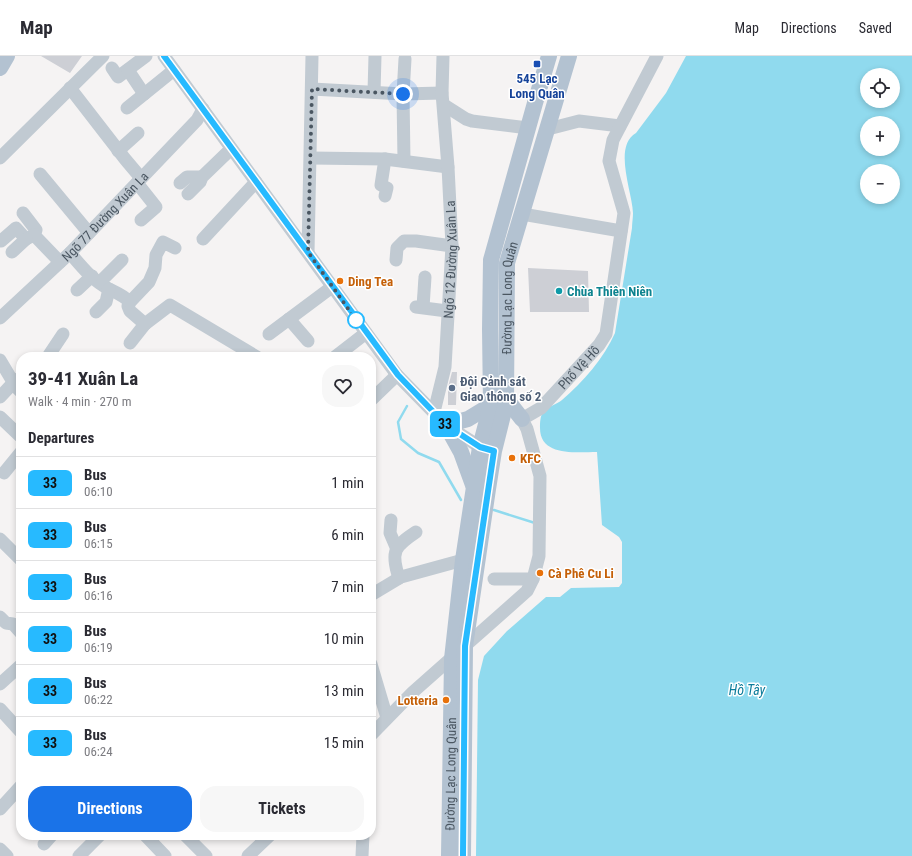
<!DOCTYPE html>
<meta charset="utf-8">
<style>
body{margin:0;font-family:"Roboto Condensed",sans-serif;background:#f7f7f7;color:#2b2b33;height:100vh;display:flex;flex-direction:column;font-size:15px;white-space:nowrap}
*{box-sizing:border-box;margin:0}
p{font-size:13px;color:#7c7c81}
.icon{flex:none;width:22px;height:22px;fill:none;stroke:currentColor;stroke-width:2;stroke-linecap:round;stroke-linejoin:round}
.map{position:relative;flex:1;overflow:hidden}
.drawer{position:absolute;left:16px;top:296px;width:360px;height:488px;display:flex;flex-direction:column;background:#fff;border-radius:16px;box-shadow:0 2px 6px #0003}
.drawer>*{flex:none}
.badge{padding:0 8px;border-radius:6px;font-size:14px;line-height:26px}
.buttons{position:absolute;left:860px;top:12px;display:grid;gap:8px}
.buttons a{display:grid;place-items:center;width:40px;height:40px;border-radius:50%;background:#fff;box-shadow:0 2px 6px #0003;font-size:20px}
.you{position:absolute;width:20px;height:20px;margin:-10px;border:3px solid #fff;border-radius:50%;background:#1a73e8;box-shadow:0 0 0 6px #1a73e833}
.map>.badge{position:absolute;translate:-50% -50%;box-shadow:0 0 0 2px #fff}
h2{padding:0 12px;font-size:15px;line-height:36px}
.round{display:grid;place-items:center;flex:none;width:42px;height:42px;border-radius:16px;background:#f7f7f7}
.head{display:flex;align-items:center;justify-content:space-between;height:68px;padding:0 12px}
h1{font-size:19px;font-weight:700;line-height:30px}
.cta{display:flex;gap:8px;margin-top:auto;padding:8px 12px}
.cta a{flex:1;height:46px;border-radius:16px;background:#1a73e8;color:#fff;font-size:16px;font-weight:700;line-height:46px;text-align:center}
.cta a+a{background:#f7f7f7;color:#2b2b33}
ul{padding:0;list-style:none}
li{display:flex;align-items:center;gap:12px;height:52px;padding:0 12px;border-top:1px solid #e1e1e2}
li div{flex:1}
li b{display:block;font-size:15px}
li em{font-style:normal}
li .badge{min-width:44px;font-weight:700;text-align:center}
header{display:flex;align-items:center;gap:24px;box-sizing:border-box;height:56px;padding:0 20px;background:#fff;border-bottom:1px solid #e1e1e2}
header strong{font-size:19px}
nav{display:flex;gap:22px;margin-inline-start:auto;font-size:14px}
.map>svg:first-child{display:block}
.water{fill:#90daee;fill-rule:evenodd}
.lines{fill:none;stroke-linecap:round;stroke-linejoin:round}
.stream{stroke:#90daee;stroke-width:2.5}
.building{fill:#cdcfd5}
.minor{stroke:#c1cad2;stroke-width:13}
.major{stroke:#b3c2d1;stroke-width:16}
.line-casing{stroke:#fff;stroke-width:9}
.line{stroke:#27baff;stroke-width:6}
.walk{stroke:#4a5661;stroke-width:4;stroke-dasharray:0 7.2}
.transit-dot{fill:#1a4fb4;stroke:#fff;stroke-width:1.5}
.food-dot{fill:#e8710a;stroke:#fff;stroke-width:1.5}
.culture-dot{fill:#0f9aa8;stroke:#fff;stroke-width:1.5}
.stop-dot{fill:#fff;stroke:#27baff;stroke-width:2}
.service-dot{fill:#5c6f8a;stroke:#fff;stroke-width:1.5}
.labels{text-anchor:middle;stroke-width:3;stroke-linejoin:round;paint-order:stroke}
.transit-label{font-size:13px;font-weight:bold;fill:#164399;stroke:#fff}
.street-label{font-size:13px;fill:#4a5661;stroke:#fff}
.food-label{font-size:13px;font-weight:bold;fill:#c56008;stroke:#fff;text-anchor:start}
.culture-label{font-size:13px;font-weight:bold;fill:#0d838f;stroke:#fff;text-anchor:start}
.service-label{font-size:13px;font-weight:bold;fill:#4e5e75;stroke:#fff;text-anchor:start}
.water-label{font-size:14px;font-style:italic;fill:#0c7c9b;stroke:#fff}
</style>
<header>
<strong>Map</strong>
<nav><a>Map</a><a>Directions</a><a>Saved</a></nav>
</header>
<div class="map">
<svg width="912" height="800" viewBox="0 0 912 800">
<rect width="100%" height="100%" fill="#f5f3f3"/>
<!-- water -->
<path class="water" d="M 686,0 L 912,0 L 912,800 L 476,800 L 478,624 L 484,600 L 507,575 L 546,541 L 560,541 L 571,532 L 619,531 L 622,527 L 622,486 L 619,481 L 602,469 L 597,396 C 577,396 540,401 540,372 C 540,367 540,359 544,355 C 549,350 557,348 562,344 C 583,326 604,302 615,277 L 632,172 C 632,167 633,162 633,157 C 632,135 613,90 636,77 L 666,37 ZM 867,19 L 893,19 L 893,45 L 867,45 ZM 867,67 L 893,67 L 893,93 L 867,93 ZM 867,115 L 893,115 L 893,141 L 867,141 Z"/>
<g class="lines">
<!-- stream -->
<path class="stream" d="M 407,350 L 398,366 L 401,383 L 418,397 L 439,406 L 461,444
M 494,454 L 535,467"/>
</g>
<!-- building -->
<path class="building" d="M 41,0 L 82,0 L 70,17 Z
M 528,212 L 588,215 L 589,256 L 530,256 Z
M 452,316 L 457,316 L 456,349 L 448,349 L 448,331 Z"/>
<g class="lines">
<!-- minor -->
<g class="minor">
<path d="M 164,0 L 397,319 L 446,369 L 480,391 L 488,393"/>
<path d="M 112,12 L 118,21 L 146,0"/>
<path d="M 128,14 L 144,38"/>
<path d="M 70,32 L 125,103 L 141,122"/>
<path d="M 312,33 L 403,38 L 442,37"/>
<path d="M 374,36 L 375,0"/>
<path d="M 444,49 L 466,63 L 472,65 L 528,72"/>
<path d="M 127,52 L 174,14"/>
<path d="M 548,73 L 579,65 L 620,70"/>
<path d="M 118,95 L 138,77"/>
<path d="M 0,102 L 103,0"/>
<path d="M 311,102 L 385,103 L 448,111"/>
<path d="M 385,103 L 381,129 L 387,132 L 385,140"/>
<path d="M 404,105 L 403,38 L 405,3"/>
<path d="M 40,118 L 89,177"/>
<path d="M 137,127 L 156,151 L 141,164"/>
<path d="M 180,127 L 187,121 L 202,121"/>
<path d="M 188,138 L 200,126 L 202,121 L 231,93"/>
<path d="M 23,157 L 36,174 L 34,179"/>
<path d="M 522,158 L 621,175"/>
<path d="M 203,183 L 256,126"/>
<path d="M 1,185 L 16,172 L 26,183 L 34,179 L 60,206"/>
<path d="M 175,192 L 163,186 L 156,199 L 155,212 L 149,226 L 130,246 L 128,250 L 130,255 L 145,268 L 170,249 L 257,301"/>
<path d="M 12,196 L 26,183"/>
<path d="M 308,196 L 312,0"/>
<path d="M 70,197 C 81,210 93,225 109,233 C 117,237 123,239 130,246"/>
<path d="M 396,204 L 397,192 L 404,185 L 416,185 L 452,190"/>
<path d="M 100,226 L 122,204"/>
<path d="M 77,234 L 92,220"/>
<path d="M 416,251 L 447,255"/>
<path d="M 423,251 L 425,221"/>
<path d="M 96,256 L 106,246 L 109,233"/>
<path id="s1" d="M 0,262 L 70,197 L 197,64 L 203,53"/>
<path d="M 289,263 L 308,285"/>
<path d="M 269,278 L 332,231"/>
<path d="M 130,287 L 145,268"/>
<path d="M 51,301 L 49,299 L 63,278"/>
<path d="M 335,301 L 366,277"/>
<path d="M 0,304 L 16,331 L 21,336"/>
<path d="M 0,341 L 14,326 L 20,322"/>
<path d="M 371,344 L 397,319"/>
<path id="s2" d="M 434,356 L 445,311 L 452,190 L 448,111 L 442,37 L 443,0"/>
<path d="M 0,361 L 21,381"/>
<path d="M 4,417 L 21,396"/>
<path d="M 391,464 L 390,477 L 396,491"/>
<path d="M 0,483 L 21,504"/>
<path d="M 399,522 C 390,495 395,490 416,476"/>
<path d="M 494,523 L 533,523"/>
<path d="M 371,539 L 401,521 L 463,504"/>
<path d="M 0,561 L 6,567 L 13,568 L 21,577"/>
<path d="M 371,608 L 387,662"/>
<path d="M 0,628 L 21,609"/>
<path d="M 0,653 L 21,676"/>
<path id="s3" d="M 371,679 L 413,636 L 527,535 L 533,523 L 539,500 L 540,420 L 527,373 L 522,363 L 541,352 L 599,289 L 606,278 L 624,157 L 609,105 L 613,84 L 657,0"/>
<path d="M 0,753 L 21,730"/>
<path d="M 145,779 L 165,800"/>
<path d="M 185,779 L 206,800"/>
<path d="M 44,788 L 52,779"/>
<path d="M 0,793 L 7,800"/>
<path d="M 79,800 L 100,779"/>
<path d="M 248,800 L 270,779"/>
<path d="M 362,800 L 363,779"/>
</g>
<!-- major -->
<g class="major">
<path d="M 0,12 L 7,0"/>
<path d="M 473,429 L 461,396 L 446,369 L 468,363 L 491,349 L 506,347 L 511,349 L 522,363"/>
<path id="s4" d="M 449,800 L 452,603 L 463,504 L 474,431 L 480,391 L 491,349 L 490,273 L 491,204 L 535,47 L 549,0"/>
<path id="s5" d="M 463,800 L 465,590 L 488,433 L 494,395 L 506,347 L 507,207 L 569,0"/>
</g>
</g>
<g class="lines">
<!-- line casing -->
<g class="line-casing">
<path id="line" d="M 164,0 L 398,319 L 446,369 L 480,391 L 494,395 L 465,590 L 463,800"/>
</g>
<!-- line -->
<use href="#line" class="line"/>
<!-- walk -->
<path class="walk" d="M 356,264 L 308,196 L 312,33 L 403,38"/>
</g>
<!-- markers -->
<rect class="transit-dot" x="533" y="4" width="8" height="8" rx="2"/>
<g class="food-dot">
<circle cx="340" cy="225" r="4"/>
<circle cx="512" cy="402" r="4"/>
<circle cx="540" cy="517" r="4"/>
<circle cx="446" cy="644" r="4"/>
</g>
<circle class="culture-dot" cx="559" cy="235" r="4"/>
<circle class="stop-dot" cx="356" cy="264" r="8"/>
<circle class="service-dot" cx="452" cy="332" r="4"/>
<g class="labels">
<!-- transit labels -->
<g class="transit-label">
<text x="537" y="27">545 Lạc<tspan x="537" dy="15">Long Quân</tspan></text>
</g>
<!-- street labels -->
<g class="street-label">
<text dy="5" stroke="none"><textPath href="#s1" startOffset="146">Ngõ 77 Đường Xuân La</textPath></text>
<text dy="5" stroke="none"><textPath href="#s2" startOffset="154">Ngõ 12 Đường Xuân La</textPath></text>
<text dy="5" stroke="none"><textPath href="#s5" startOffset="562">Đường Lạc Long Quân</textPath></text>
<text dy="5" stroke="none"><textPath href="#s3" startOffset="467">Phố Vệ Hồ</textPath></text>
<text dy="5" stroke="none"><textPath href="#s4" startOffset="82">Đường Lạc Long Quân</textPath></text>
</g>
<!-- food labels -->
<g class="food-label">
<text x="348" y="230">Ding Tea</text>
<text x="520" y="407">KFC</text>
<text x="548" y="522">Cà Phê Cu Li</text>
<text x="438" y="649" text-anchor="end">Lotteria</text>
</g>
<!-- culture labels -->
<g class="culture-label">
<text x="567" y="240">Chùa Thiên Niên</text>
</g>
<!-- service labels -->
<g class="service-label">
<text x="460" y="330">Đội Cảnh sát<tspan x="460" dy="15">Giao thông số 2</tspan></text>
</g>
<!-- water labels -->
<g class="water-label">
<text x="747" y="639">Hồ Tây</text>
</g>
</g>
</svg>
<div class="buttons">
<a><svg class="icon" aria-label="locate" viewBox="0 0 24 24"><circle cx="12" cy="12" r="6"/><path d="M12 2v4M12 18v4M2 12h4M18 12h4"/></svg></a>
<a>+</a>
<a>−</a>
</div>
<div class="you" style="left:403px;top:38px"></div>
<b class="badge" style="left:445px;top:368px;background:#27baff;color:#111">33</b>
<section class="drawer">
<div class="head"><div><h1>39-41 Xuân La</h1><p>Walk · 4 min · 270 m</p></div><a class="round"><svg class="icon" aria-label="heart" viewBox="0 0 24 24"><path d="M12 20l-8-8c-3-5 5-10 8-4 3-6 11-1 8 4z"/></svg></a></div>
<h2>Departures</h2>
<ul>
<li><span class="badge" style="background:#27baff;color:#111">33</span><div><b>Bus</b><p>06:10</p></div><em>1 min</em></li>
<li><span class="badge" style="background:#27baff;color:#111">33</span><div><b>Bus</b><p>06:15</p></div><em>6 min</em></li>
<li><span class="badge" style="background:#27baff;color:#111">33</span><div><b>Bus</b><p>06:16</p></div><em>7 min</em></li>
<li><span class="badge" style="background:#27baff;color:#111">33</span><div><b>Bus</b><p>06:19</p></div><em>10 min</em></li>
<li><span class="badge" style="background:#27baff;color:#111">33</span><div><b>Bus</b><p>06:22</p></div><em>13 min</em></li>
<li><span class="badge" style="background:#27baff;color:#111">33</span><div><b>Bus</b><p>06:24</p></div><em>15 min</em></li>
</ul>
<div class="cta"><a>Directions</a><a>Tickets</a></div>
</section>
</div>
